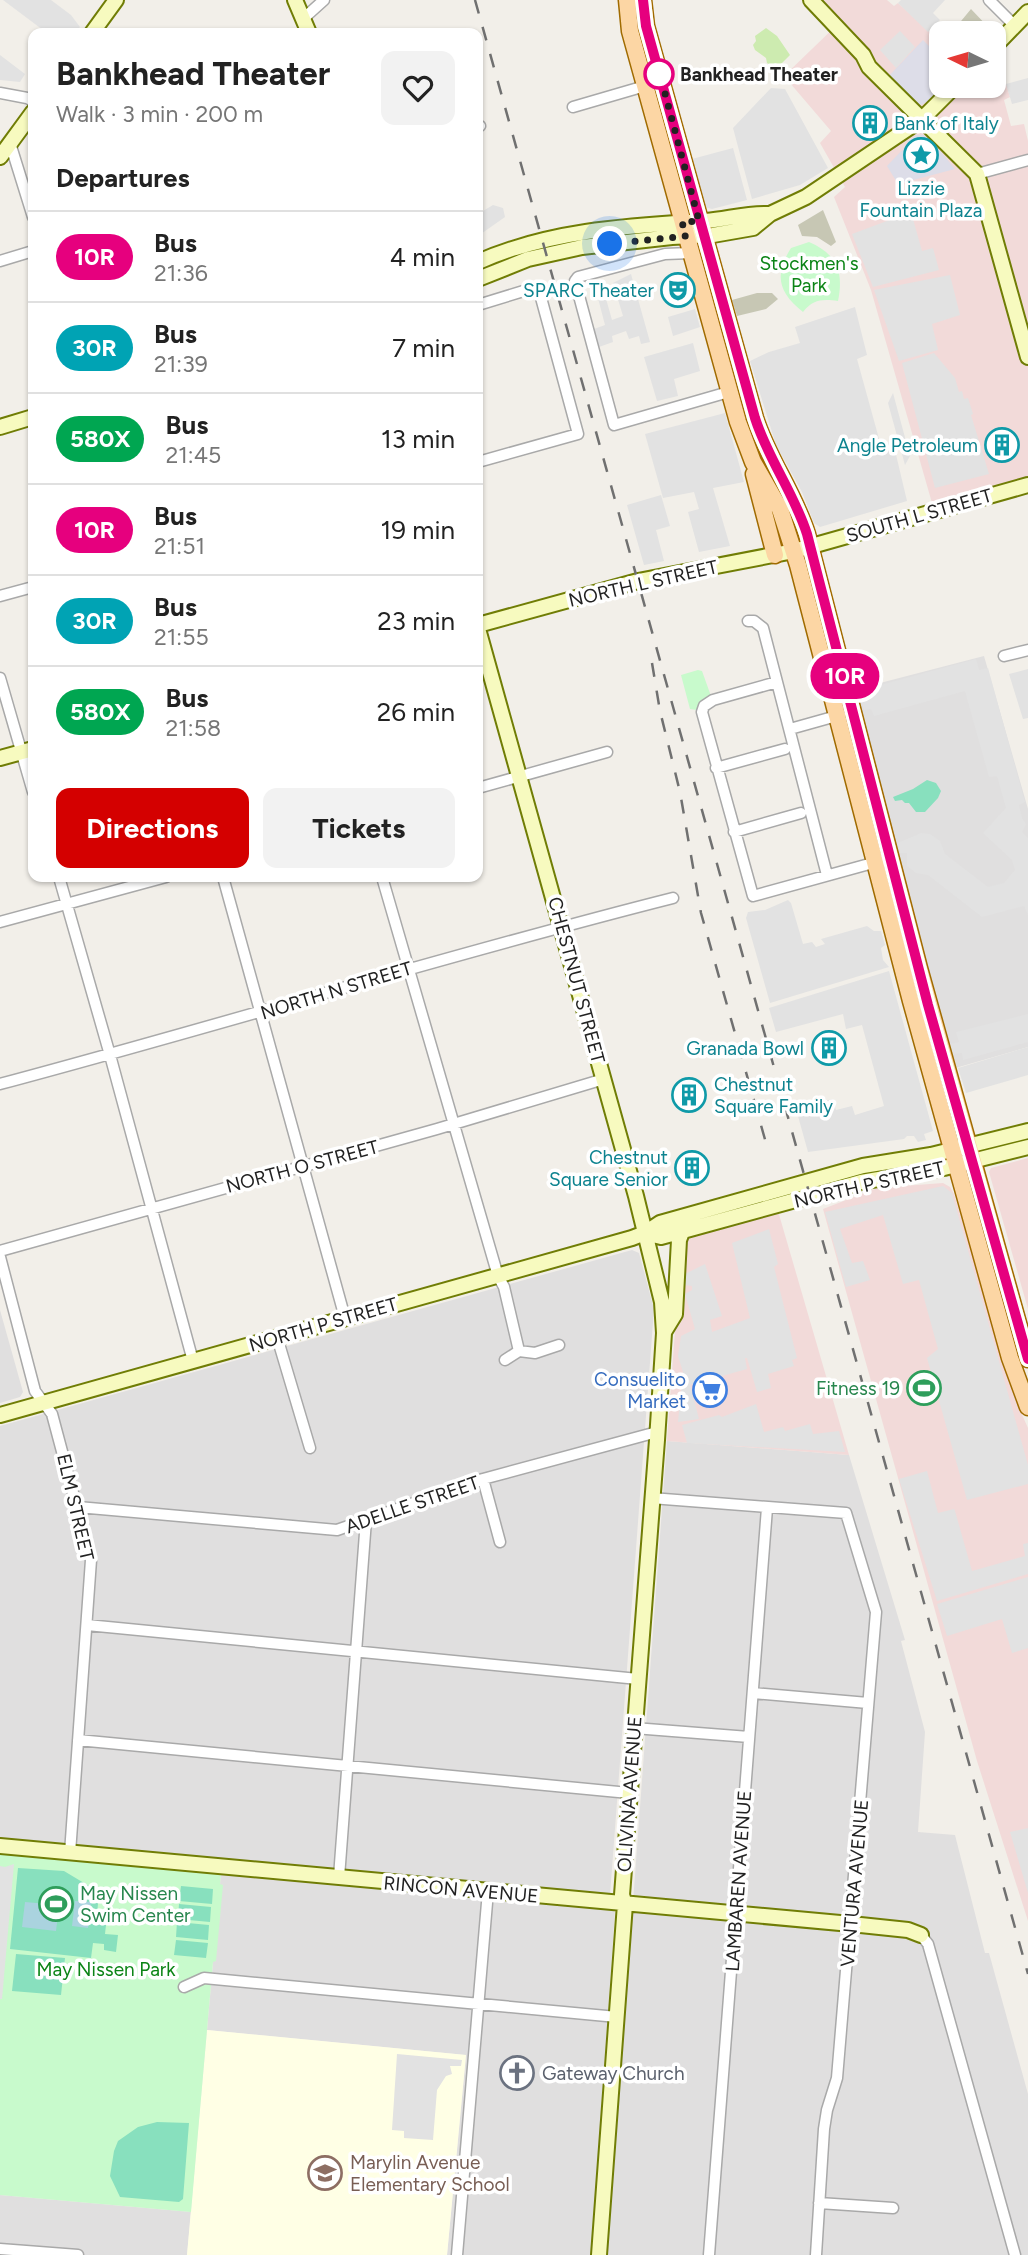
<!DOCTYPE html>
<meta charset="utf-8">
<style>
body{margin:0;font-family:Figtree,sans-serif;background:#f2f2f2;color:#222;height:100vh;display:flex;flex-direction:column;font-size:26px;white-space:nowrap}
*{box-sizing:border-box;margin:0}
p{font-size:23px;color:#767676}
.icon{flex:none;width:38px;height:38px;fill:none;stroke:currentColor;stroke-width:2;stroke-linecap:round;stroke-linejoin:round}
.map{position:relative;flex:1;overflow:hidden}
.sheet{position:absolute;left:28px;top:28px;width:455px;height:854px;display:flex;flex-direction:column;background:#fff;border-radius:14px;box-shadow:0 2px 5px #0004}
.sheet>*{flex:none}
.badge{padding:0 14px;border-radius:23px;font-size:24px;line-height:46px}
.needle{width:46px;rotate:275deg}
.tools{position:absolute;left:929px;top:21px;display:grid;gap:14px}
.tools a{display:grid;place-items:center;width:77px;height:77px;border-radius:14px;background:#fff;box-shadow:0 2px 5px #0004;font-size:35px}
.you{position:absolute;width:35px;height:35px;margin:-18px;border:5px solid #fff;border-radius:50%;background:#1a73e8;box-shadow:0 0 0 10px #1a73e833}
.map>.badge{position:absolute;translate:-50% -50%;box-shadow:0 0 0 4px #fff}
h2{padding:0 28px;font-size:26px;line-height:63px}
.round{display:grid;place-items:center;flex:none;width:74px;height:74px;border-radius:14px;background:#f2f2f2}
.head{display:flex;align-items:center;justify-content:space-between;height:119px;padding:0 28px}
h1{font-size:33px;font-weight:700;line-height:52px}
.primary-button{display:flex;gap:14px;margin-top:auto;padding:14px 28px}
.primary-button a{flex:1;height:80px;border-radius:14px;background:#d40000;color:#fff;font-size:28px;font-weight:700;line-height:80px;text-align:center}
.primary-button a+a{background:#f2f2f2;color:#222}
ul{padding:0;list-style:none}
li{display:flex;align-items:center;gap:21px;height:91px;padding:0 28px;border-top:2px solid #e0e0e0}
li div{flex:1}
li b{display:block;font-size:26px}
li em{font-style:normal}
li .badge{min-width:77px;font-weight:700;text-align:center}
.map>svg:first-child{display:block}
.residential{fill:#e0dfdf}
.commercial{fill:#f2dad9}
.education{fill:#ffffe5}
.construction{fill:#c7c7b4}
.grass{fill:#cdebb0}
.park{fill:#c8facc}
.pitch{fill:#88e0be}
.parking{fill:#e2e2e2}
.plaza{fill:#dddde8}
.water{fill:#aad3df}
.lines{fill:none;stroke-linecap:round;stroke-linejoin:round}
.street-casing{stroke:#a9a9a9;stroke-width:13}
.secondary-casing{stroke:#707d05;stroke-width:18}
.primary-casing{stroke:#a06b00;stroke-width:19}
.street{stroke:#fff;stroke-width:10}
.secondary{stroke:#f7fabf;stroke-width:14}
.primary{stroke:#fcd6a4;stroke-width:16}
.rail{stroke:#707070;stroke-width:2.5;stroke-dasharray:14 14;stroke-linecap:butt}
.line-casing{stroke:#fff;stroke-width:16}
.line{stroke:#e6007e;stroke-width:10}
.walk{stroke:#222;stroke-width:7;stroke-dasharray:0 12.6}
.stop-dot{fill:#fff;stroke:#e6007e;stroke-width:3.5}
.labels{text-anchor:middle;stroke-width:7;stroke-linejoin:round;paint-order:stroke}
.stop-label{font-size:19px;font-weight:bold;fill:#222;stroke:#fff;text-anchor:start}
.culture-label{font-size:19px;fill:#0d838f;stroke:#fff;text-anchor:end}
.park-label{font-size:19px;fill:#0c8416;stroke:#fff}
.street-label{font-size:19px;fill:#222;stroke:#fff}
.shop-label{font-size:19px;fill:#366cbe;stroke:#fff;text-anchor:end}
.leisure-label{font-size:19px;fill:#27864d;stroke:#fff;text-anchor:end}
.worship-label{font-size:19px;fill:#5b616d;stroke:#fff;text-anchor:start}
.education-label{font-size:19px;fill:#785e54;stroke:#fff;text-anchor:start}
</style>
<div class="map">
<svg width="1028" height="2255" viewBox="0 0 1028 2255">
<rect width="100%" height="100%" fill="#f2efe9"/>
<!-- residential -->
<path class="residential" d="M 984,656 L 1028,809 L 1028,1047 L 952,1069 L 853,690 Z
M 632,1250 L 639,1253 L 654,1309 L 610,1895 L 0,1839 L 0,1426 Z
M 0,1310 L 23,1392 L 20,1397 L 0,1403 Z
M 667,1441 L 849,1455 L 905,1640 L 901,1641 L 925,1732 L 918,1832 L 955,1835 L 985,1953 L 989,1953 L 1028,2094 L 1028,2255 L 607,2255 Z
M 221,1873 L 610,1908 L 615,1912 L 591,2255 L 447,2255 L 466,2055 L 207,2030 Z
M 0,2195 L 191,2212 L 187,2255 L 0,2255 Z"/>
<!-- commercial -->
<path class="commercial" d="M 821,0 L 887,0 L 894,6 L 898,3 L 931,33 L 941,23 L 952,33 L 942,33 L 942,86 L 994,86 L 994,59 L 998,55 L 1010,97 L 1004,100 L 1011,126 L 1024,124 L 1028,141 L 1028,477 L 932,503 L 871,290 L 834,197 L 845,187 L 820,143 L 831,131 L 784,76 L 841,21 Z
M 1028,1158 L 1028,1309 L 989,1172 L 991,1168 Z
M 943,1183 L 950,1187 L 954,1194 L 1015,1399 L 1028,1428 L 1028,1921 L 977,1761 L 823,1209 L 877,1188 Z
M 778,1211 L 849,1455 L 667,1441 L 681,1248 L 684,1238 Z"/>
<!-- education -->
<path class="education" d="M 207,2030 L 466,2055 L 447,2255 L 187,2255 Z"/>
<!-- construction -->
<path class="construction" d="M 971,9 L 990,29 L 986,33 L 954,33 L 952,32 Z
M 823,210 L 836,242 L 831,246 L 817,237 L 802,236 L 798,225 Z
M 757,293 L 772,293 L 778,299 L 766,309 L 737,316 L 732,300 Z"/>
<!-- grass -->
<path class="grass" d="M 766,28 L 777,36 L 790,55 L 780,65 L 775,63 L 772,66 L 767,63 L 766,58 L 755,50 L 753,45 L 756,41 L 755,36 Z"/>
<!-- park -->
<path class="park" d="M 809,242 C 837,254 844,272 838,301 C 823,299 813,299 803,312 C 778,292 774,275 791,248 Z
M 698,670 L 702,671 L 711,696 L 702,701 L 697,710 L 690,709 L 681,675 Z
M 0,1852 L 221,1873 L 220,1884 L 223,1885 L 216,1961 L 213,1962 L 191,2212 L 0,2195 Z"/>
<!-- pitch -->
<path class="pitch" d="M 927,780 L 936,783 L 941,791 L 938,798 L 925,812 L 916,812 L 909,803 L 905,803 L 902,800 L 895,801 L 893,797 L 913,789 Z
M 18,1868 L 64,1871 L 99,1892 L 97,1915 L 107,1916 L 105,1934 L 118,1935 L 116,1952 L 104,1950 L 104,1944 L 93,1943 L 91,1958 L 10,1949 Z
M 181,1886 L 213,1889 L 212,1904 L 179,1901 Z
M 179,1904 L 211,1907 L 210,1922 L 178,1919 Z
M 177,1922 L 209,1925 L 208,1940 L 176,1937 Z
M 176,1940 L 208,1943 L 206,1958 L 174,1955 Z
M 16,1954 L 65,1958 L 61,1995 L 12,1991 Z
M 157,2122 L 189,2123 L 183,2199 L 179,2202 L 120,2197 L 110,2176 L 114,2151 L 118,2141 L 138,2127 Z"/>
<!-- parking -->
<path class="parking" d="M 3,0 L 51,0 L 71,15 L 80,27 L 75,32 L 71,29 L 68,33 L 47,33 Z
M 901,0 L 945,0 L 933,13 L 940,20 L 928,32 L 898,3 Z
M 900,31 L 915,47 L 896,68 L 880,50 Z
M 0,55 L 25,74 L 20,82 L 0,80 Z
M 1028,78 L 1028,100 L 1012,104 L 1006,84 Z
M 771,88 L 785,89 L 828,168 L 800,185 L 752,199 L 733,128 Z
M 733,148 L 747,200 L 712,209 L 705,207 L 692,159 Z
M 493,205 L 503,208 L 505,217 L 478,236 L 478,214 Z
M 911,212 L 922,251 L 933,248 L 939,270 L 873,287 L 852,234 Z
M 631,274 L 650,342 L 641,344 L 639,336 L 629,339 L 626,331 L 612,336 L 613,342 L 599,347 L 594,329 L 605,325 L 594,283 L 601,281 L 612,320 L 623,316 L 613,283 Z
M 950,275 L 960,315 L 932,324 L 938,350 L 899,361 L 874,290 Z
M 855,307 L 867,355 L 857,359 L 881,446 L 893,442 L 907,501 L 820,527 L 814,523 L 802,492 L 776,445 L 750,361 L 769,352 L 800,343 L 795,327 Z
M 695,309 L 700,327 L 673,336 L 668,317 Z
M 693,343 L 700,371 L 674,379 L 678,396 L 657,401 L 644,357 Z
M 934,353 L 955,378 L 959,392 L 962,391 L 964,399 L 968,398 L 973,414 L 971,415 L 989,474 L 935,488 L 902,363 Z
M 893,393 L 910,456 L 905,465 L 888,403 Z
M 725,413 L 744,482 L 713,488 L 730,546 L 699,552 L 688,512 L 699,509 L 694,492 L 663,498 L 645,434 Z
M 661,495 L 670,526 L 656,530 L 664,561 L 644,565 L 627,505 Z
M 976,659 L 979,670 L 988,668 L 1025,802 L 1019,805 L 1022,818 L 1026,824 L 1022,832 L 1028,838 L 1028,915 L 1024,906 L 982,917 L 928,875 L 916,873 L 907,866 L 907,853 L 900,853 L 898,843 L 921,833 L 930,834 L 940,841 L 945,854 L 988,887 L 1004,883 L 1015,870 L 1012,860 L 983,833 L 1006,808 L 997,776 L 989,777 L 965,691 L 874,716 L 871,709 L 864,710 L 861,700 L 869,697 L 866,689 Z
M 1028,669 L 1028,718 L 1023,719 L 1009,674 Z
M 788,900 L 791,903 L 803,944 L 812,942 L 816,947 L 825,944 L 821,939 L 867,926 L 874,931 L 881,931 L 885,945 L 881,948 L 883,960 L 889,967 L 770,1003 L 746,918 L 748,912 L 765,910 Z
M 889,971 L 933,1131 L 924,1134 L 926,1140 L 918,1142 L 914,1136 L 907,1136 L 904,1139 L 808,1152 L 796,1109 L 832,1099 L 836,1110 L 852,1106 L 855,1115 L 884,1106 L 862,1025 L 846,1029 L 843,1014 L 776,1032 L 769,1008 Z
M 1028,1014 L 1028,1042 L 963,1060 L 962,1053 L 953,1054 L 950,1044 L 959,1042 L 956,1032 Z
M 1028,1047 L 1028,1075 L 966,1093 L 958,1068 Z
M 943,1186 L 952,1193 L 1028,1465 L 1028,1484 L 967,1500 L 927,1358 L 938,1349 L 919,1280 L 903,1284 L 883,1215 L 840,1229 L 852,1263 L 863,1261 L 870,1280 L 846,1287 L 825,1212 Z
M 769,1229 L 778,1264 L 774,1267 L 797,1358 L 792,1360 L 794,1366 L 768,1374 L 771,1388 L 757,1392 L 747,1358 L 745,1358 L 747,1369 L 690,1385 L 699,1419 L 678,1422 L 683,1372 L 678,1356 L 681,1336 L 695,1329 L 685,1294 L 692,1290 L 692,1286 L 684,1285 L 685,1274 L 705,1264 L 722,1316 L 710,1320 L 712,1332 L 750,1318 L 732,1243 Z
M 756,1404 L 764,1432 L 783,1427 L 785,1431 L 810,1424 L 813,1434 L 839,1431 L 845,1452 L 687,1443 L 682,1425 L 719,1415 L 722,1417 Z
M 927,1471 L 938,1513 L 954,1509 L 955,1511 L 972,1571 L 1025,1556 L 1023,1544 L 1028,1543 L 1028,1574 L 937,1601 L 899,1479 Z
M 1028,1577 L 1028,1648 L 1012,1653 L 1002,1619 L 947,1636 L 937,1604 Z
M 1028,1828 L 1028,1893 L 1010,1832 Z
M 14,1864 L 2,1999 L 0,1999 L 0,1866 L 5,1867 Z
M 397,2054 L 462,2060 L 461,2066 L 450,2066 L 452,2074 L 446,2076 L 437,2090 L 433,2140 L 404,2138 L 404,2131 L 392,2130 Z"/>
<!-- plaza -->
<path class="plaza" d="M 923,40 L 941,58 L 942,86 L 944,86 L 930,100 L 921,105 L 911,103 L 886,79 Z
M 916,135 L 923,135 L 932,141 L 955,169 L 898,184 L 887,166 L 908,144 L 907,142 Z"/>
<!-- water -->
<path class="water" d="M 75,1901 L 91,1902 L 88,1928 L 72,1926 Z
M 25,1902 L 59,1905 L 56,1931 L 22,1927 Z"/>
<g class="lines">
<!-- street casing -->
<g class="street-casing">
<path id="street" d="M 989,0 L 1015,26
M 304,18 L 324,0
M 0,93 L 27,98 L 33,101
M 573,107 L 645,86
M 478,127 L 480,126
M 10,143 L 33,217
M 977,174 L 1028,160
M 691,253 L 665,254 L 578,277 L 575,281 L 614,425 L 732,391
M 0,261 L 33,251
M 478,305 L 530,289 L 536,290 L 540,294 L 578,434 L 478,462
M 0,596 L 33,587
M 748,621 L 754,621 L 763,628 L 827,875
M 1004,656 L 1028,650
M 0,678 L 33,792
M 777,682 L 713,700 L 704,706 L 702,712 L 753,896 L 891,858
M 790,729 L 840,715
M 716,768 L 785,749
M 478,788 L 607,752
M 734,832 L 801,813
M 59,877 L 110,1055 L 193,1361
M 223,877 L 345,1318
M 382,877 L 498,1276 L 504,1287 L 519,1351
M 0,922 L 166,877
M 0,1084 C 225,1024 447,955 673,898
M 0,1251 L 437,1129 L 604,1079
M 0,1257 L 35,1391 L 52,1414 L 91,1560 L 70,1853
M 277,1337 L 310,1448
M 505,1360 L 519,1351 L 535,1353 L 559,1345
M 483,1479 L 500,1542
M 651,1498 L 846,1513 L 876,1612 L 837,2078 L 827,2110 L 824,2129 L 816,2255
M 78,1507 L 337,1530 L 483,1479 L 657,1432
M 87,1625 L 638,1679
M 753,1693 L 868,1703
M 634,1728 L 749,1737
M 78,1740 L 629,1793
M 339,1877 L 366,1520
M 921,1935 L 928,1944 L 1015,2255
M 184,1987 L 204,1978 L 617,2017
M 819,2203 L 893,2208
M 0,2249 L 78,2255
M 457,2255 L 488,1891
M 709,2255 L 767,1508"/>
</g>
<!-- secondary casing -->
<g class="secondary-casing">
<path id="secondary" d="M 295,0 L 309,33
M 811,0 L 863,55 L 869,67 L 977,174 L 1028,357
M 92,33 L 116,0
M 994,47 L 1028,12
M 0,157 L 33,112
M 478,262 C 550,230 628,226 706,221 C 728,219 748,213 770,214
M 478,279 L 528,259 L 582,247 L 672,237 L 713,235 L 753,228 L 770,214 L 806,197 L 922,119 L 955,86
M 0,427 L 33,417
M 478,625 L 638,581 L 794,551 L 1028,485
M 478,629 L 636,1196 L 662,1302 L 664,1333 L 657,1440 L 622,1895 L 625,1904 L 599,2255
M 0,758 L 33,749
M 645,1233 L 661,1237 L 861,1182 L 944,1168 L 1028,1147
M 664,1332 L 675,1314 L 679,1240 L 682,1232
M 0,1415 L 632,1238 L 645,1233 L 660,1223 L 863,1166 L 931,1155 L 1028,1131
M 0,1846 L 851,1924 L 908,1930 L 921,1935"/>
</g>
<!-- primary casing -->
<g class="primary-casing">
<path id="primary" d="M 627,0 L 630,31 L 738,422 L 753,462 L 780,509 L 798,565 L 911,1001 L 1010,1358 L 1028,1407
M 643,0 L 646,26 L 755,418 C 768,459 794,493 807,534 L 919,968 L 1028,1359
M 754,474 L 775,555"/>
</g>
<!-- street -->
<use href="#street" class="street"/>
<!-- secondary -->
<use href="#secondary" class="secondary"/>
<!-- primary -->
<use href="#primary" class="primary"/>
<!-- rail -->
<path class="rail" d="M 475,0 L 1028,1974
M 652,663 L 660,711 L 680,792 L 701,913 L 768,1150"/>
</g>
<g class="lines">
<!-- line casing -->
<g class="line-casing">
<path id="line" d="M 643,0 L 646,26 L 755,418 C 768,459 794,493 807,534 L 928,1005 L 1028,1359"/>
</g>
<!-- line -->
<use href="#line" class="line"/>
<!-- walk -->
<path class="walk" d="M 610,244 L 686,236 L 682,222 L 699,221 L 658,67 L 659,74"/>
</g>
<!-- icons -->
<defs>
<g id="building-ring" transform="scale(1.75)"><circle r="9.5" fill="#fff" stroke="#0f9aa8" stroke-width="1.5"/><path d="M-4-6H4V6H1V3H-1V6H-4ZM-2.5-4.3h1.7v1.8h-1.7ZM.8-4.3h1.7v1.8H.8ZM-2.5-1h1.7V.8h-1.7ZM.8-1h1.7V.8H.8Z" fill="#0f9aa8"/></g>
<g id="sight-ring" transform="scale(1.75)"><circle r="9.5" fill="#fff" stroke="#0f9aa8" stroke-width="1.5"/><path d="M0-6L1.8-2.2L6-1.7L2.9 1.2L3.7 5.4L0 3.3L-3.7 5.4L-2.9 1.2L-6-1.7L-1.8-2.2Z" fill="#0f9aa8"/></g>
<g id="theatre-ring" transform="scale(1.75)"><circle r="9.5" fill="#fff" stroke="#0f9aa8" stroke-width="1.5"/><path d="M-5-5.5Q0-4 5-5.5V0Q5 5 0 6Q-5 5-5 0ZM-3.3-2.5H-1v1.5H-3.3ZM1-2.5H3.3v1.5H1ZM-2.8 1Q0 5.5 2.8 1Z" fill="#0f9aa8"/></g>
<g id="stadium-ring" transform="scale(1.75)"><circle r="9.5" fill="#fff" stroke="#2e9e5b" stroke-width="1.5"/><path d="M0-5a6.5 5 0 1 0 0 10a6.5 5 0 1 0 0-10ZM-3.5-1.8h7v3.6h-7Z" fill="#2e9e5b"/></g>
<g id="supermarket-ring" transform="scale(1.75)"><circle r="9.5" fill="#fff" stroke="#3f7fe0" stroke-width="1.5"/><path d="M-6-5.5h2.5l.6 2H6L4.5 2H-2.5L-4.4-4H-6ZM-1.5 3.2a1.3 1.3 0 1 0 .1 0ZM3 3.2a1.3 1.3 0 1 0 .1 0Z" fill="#3f7fe0"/></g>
<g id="church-ring" transform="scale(1.75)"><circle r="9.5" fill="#fff" stroke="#6b7280" stroke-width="1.5"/><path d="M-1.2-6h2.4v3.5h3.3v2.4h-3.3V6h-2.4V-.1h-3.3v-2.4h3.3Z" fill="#6b7280"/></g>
<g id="school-ring" transform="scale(1.75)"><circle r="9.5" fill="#fff" stroke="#8d6e63" stroke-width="1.5"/><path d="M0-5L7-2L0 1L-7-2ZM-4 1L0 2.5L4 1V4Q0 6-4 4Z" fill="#8d6e63"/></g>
</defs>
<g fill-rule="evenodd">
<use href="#building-ring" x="870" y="123"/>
<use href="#sight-ring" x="921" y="155"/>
<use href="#theatre-ring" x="678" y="290"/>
<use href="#building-ring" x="1002" y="445"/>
<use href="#building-ring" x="829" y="1048"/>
<use href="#building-ring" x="689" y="1095"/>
<use href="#building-ring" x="692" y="1168"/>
<use href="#stadium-ring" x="924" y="1388"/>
<use href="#supermarket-ring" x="710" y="1390"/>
<use href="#stadium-ring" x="56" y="1904"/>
<use href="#church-ring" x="517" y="2073"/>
<use href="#school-ring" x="325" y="2173"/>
</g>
<!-- markers -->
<circle class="stop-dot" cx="659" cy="74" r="14"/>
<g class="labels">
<!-- stop labels -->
<g class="stop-label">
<text x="680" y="81">Bankhead Theater</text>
</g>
<!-- culture labels -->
<g class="culture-label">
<text x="894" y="130" text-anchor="start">Bank of Italy</text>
<text x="921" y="195" text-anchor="middle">Lizzie<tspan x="921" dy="22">Fountain Plaza</tspan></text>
<text x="654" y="297">SPARC Theater</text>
<text x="978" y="452">Angle Petroleum</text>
<text x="804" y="1055">Granada Bowl</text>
<text x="714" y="1091" text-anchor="start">Chestnut<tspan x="714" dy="22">Square Family</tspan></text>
<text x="668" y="1164">Chestnut<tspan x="668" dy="22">Square Senior</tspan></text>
</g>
<!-- park labels -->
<g class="park-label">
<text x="809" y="270">Stockmen's<tspan x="809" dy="22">Park</tspan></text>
<text x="106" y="1976">May Nissen Park</text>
</g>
<!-- street labels -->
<g class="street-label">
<text transform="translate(919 515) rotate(-16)" y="7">SOUTH L STREET</text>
<text transform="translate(643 583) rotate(-13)" y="7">NORTH L STREET</text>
<text transform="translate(577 980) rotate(75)" y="7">CHESTNUT STREET</text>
<text transform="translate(336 990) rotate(-17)" y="7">NORTH N STREET</text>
<text transform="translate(302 1166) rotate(-15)" y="7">NORTH O STREET</text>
<text transform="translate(869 1184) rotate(-13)" y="7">NORTH P STREET</text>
<text transform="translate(323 1324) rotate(-16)" y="7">NORTH P STREET</text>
<text transform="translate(412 1504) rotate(-19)" y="7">ADELLE STREET</text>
<text transform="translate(76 1507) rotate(77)" y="7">ELM STREET</text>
<text transform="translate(629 1794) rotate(-86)" y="7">OLIVINA AVENUE</text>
<text transform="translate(738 1881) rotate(-86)" y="7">LAMBAREN AVENUE</text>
<text transform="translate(854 1883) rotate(-85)" y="7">VENTURA AVENUE</text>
<text transform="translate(461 1889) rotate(5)" y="7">RINCON AVENUE</text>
</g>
<!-- shop labels -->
<g class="shop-label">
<text x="686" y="1386">Consuelito<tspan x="686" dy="22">Market</tspan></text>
</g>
<!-- leisure labels -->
<g class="leisure-label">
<text x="900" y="1395">Fitness 19</text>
<text x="80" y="1900" text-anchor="start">May Nissen<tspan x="80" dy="22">Swim Center</tspan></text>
</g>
<!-- worship labels -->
<g class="worship-label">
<text x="542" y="2080">Gateway Church</text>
</g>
<!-- education labels -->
<g class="education-label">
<text x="350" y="2169">Marylin Avenue<tspan x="350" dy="22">Elementary School</tspan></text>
</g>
</g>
</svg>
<div class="tools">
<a><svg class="needle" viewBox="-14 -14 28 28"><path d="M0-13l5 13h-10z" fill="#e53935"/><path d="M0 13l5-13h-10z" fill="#767676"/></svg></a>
</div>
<div class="you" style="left:610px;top:244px"></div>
<b class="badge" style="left:845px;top:676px;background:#e6007e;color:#fff">10R</b>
<section class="sheet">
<div class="head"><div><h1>Bankhead Theater</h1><p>Walk · 3 min · 200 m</p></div><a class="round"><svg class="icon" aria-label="heart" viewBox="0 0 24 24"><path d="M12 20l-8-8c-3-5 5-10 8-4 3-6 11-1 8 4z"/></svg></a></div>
<h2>Departures</h2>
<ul>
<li><span class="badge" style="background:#e6007e;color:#fff">10R</span><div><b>Bus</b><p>21:36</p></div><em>4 min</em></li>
<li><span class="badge" style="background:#00a3b4;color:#fff">30R</span><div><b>Bus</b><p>21:39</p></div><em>7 min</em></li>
<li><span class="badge" style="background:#00a651;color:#fff">580X</span><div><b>Bus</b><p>21:45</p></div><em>13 min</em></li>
<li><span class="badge" style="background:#e6007e;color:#fff">10R</span><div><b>Bus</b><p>21:51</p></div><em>19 min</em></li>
<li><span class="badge" style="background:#00a3b4;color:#fff">30R</span><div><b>Bus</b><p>21:55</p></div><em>23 min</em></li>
<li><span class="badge" style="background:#00a651;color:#fff">580X</span><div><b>Bus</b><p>21:58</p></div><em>26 min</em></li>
</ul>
<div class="primary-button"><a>Directions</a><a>Tickets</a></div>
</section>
</div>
